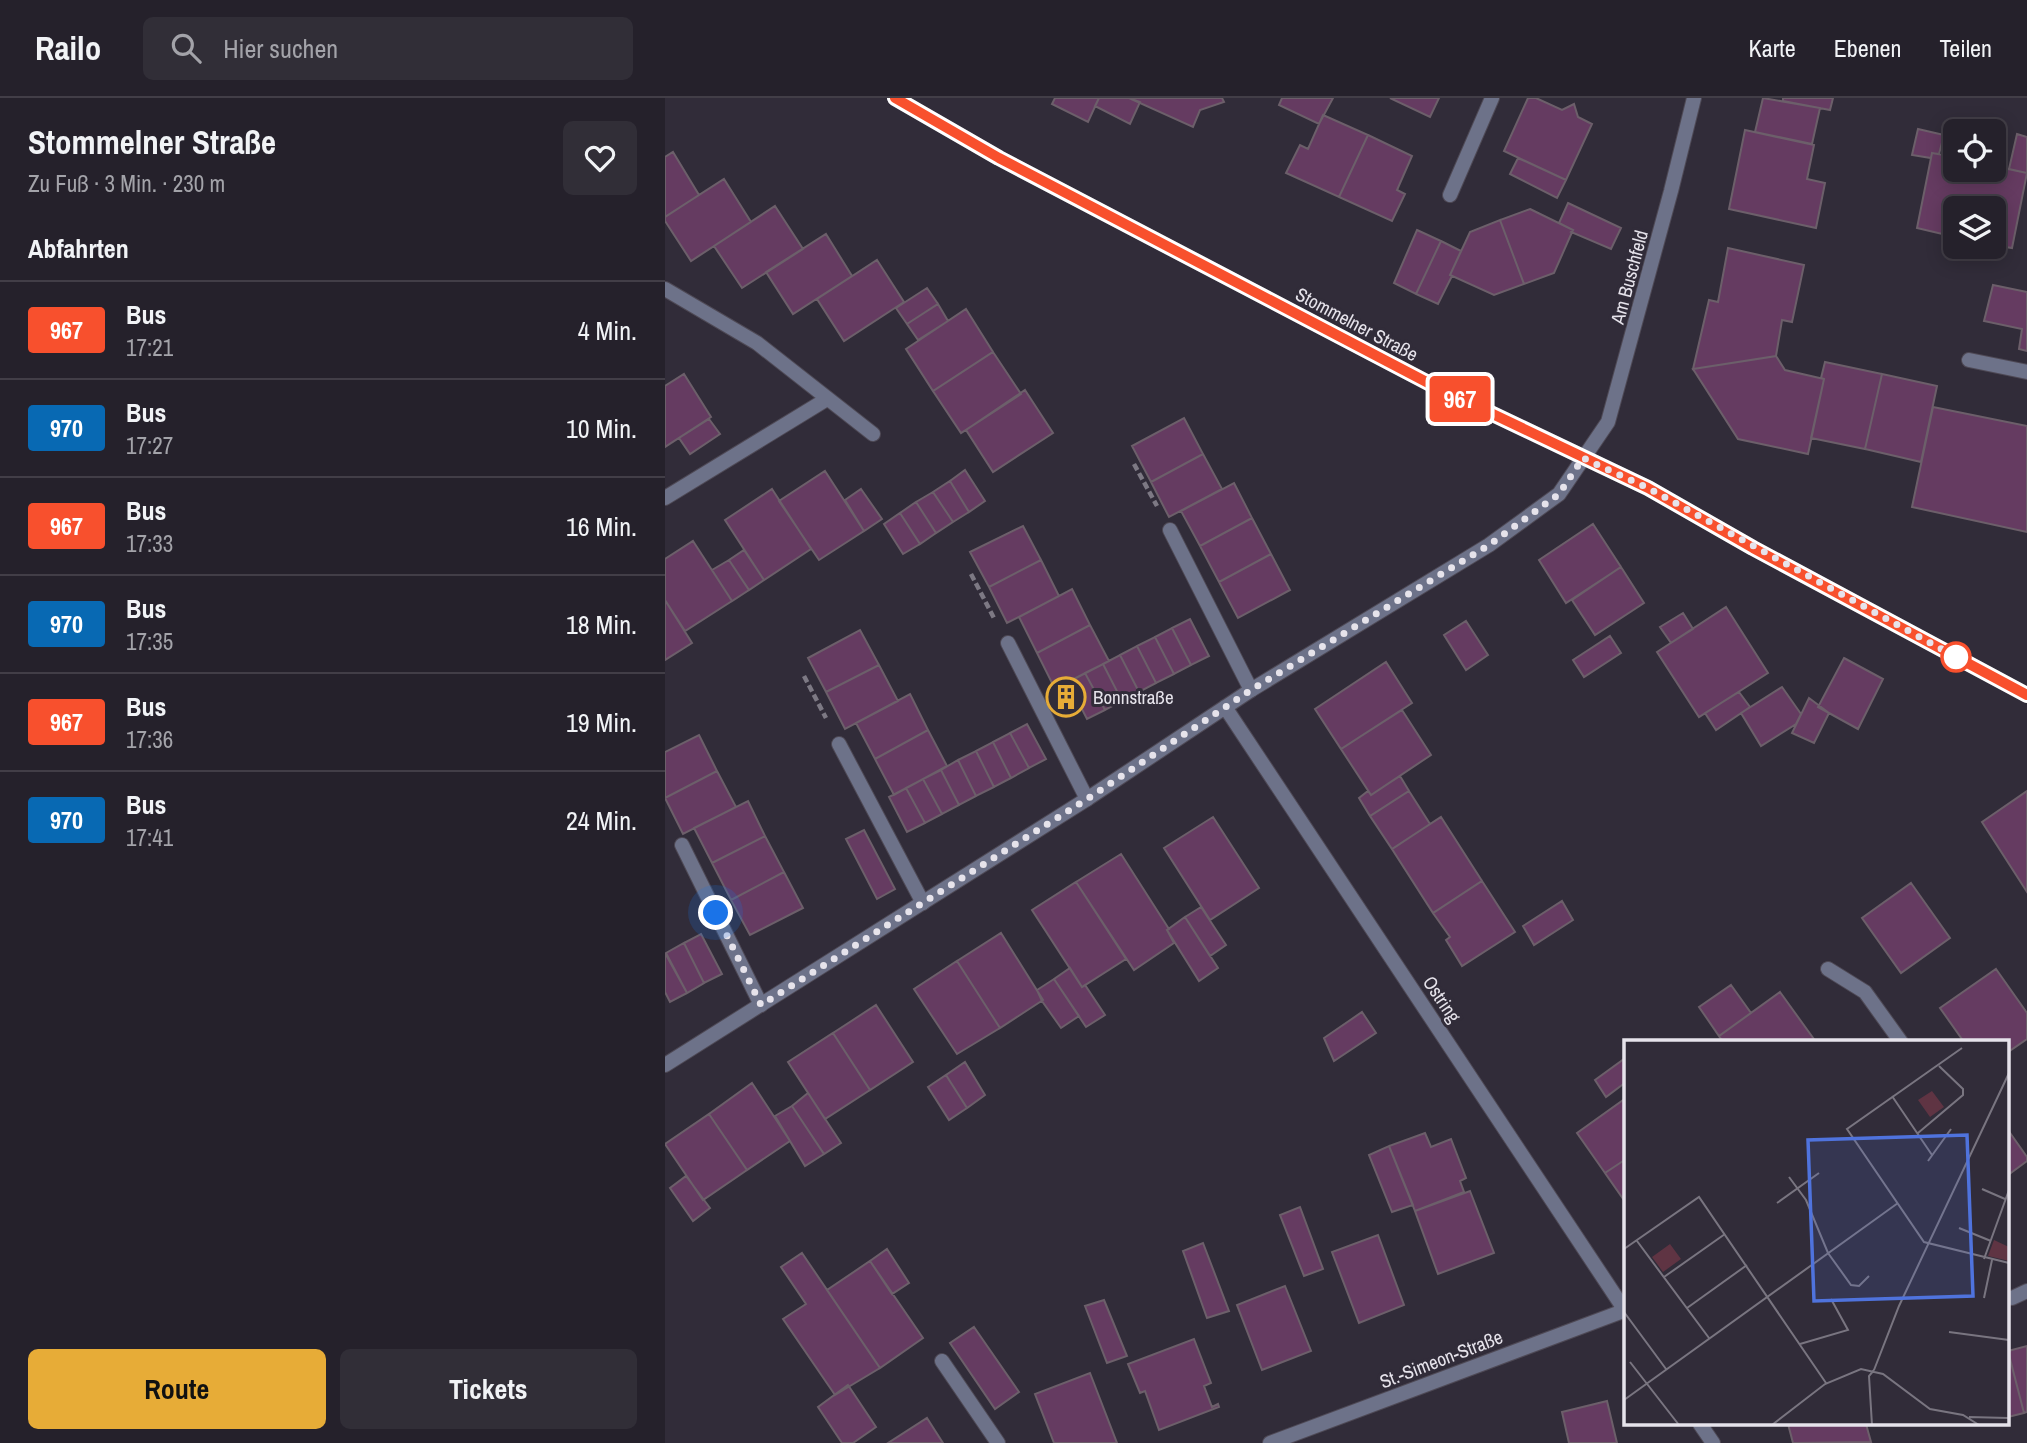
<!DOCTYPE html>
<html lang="de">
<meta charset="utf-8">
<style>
body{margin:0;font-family:"Archivo Narrow",sans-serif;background:#312e37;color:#f1f3f6;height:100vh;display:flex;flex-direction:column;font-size:26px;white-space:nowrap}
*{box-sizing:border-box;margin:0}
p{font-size:23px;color:#a3a3a9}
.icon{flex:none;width:38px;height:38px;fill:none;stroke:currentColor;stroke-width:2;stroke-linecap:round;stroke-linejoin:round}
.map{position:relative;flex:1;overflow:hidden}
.drawer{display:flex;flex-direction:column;background:#25212b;width:665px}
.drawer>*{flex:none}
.badge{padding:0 14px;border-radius:5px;font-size:24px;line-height:46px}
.tools{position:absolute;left:1278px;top:21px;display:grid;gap:14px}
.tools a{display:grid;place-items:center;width:63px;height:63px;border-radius:10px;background:#25212b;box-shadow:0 4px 18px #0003,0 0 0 2px #423e47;font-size:35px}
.you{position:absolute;width:35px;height:35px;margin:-18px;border:5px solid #fff;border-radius:50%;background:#1a73e8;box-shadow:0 0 0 10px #1a73e833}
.map>.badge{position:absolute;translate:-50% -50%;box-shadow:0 0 0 4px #fff}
h2{padding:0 28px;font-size:26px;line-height:63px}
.round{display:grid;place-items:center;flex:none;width:74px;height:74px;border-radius:10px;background:#312e37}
.head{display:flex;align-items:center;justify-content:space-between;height:119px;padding:0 28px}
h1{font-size:33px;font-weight:700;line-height:52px}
.button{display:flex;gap:14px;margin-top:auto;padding:14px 28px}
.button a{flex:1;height:80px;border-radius:10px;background:#e7ac37;color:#111;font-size:28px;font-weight:700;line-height:80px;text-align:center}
.button a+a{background:#312e37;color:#f1f3f6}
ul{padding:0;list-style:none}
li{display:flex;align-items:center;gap:21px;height:98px;padding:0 28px;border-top:2px solid #423e47}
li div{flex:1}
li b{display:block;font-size:26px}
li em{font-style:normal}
li .badge{min-width:77px;font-weight:700;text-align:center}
header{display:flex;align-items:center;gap:42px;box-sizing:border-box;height:98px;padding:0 35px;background:#25212b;border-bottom:2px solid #423e47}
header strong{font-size:33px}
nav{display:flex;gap:38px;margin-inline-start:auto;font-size:24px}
.search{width:490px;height:63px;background:#312e37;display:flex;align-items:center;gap:18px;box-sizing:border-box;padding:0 24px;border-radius:10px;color:#a3a3a9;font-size:26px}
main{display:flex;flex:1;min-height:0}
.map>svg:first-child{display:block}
.building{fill:#653b61;stroke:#6c5f6a;stroke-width:2}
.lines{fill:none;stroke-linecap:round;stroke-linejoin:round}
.lane-casing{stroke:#4e4955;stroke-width:16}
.street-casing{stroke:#4e4955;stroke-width:16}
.secondary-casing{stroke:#4e4955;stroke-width:16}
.path{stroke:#7d7984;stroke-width:4.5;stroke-dasharray:7 3.5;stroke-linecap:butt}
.lane{stroke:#6d7289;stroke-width:14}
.street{stroke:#6d7289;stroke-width:14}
.secondary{stroke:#9098bd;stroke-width:14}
.line-casing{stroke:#fff;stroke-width:16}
.line{stroke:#f8502d;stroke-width:10}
.walk{stroke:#e6e3eb;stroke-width:7;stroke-dasharray:0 12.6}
.stop-dot{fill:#fff;stroke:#f8502d;stroke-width:3.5}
.labels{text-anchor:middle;stroke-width:6;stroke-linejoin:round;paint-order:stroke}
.street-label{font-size:19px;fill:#e6e3eb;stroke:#312c39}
.poi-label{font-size:19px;fill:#e6e3eb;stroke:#312c39;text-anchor:start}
.inset-road{fill:none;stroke:#797580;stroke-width:2}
.view{fill:#4f73dd;fill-opacity:0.15;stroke:#4f73dd;stroke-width:3.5}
.inset-edge{fill:none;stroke:#e6e3eb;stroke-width:3.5}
</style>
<header>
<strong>Railo</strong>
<div class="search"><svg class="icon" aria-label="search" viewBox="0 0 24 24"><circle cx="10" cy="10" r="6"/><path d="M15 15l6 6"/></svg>Hier suchen</div>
<nav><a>Karte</a><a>Ebenen</a><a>Teilen</a></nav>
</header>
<main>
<section class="drawer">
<div class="head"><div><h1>Stommelner Straße</h1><p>Zu Fuß · 3 Min. · 230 m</p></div><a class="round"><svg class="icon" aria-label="heart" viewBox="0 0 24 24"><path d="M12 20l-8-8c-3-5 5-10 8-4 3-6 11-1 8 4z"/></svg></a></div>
<h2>Abfahrten</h2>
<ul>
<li><span class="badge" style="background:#f8502d;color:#fff">967</span><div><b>Bus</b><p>17:21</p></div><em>4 Min.</em></li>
<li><span class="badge" style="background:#0869b3;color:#fff">970</span><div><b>Bus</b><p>17:27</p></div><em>10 Min.</em></li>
<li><span class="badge" style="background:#f8502d;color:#fff">967</span><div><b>Bus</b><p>17:33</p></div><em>16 Min.</em></li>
<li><span class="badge" style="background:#0869b3;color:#fff">970</span><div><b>Bus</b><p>17:35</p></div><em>18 Min.</em></li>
<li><span class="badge" style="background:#f8502d;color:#fff">967</span><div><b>Bus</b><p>17:36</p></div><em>19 Min.</em></li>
<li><span class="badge" style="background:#0869b3;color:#fff">970</span><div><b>Bus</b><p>17:41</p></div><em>24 Min.</em></li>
</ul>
<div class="button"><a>Route</a><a>Tickets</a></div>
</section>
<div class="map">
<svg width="1362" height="1345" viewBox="0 0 1362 1345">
<rect width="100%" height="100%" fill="#312c39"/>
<!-- building -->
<path class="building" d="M 390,0 L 434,0 L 423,24 L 387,6 Z
M 434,0 L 464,0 L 475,4 L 465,26 L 430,8 Z
M 464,0 L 557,0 L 559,4 L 535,12 L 528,29 Z
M 617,0 L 668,0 L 654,26 L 614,7 Z
M 725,0 L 774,0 L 765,19 Z
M 863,0 L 871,0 L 897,12 L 909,6 L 913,19 L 927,26 L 901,82 L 839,53 Z
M 1098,0 L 1155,10 L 1147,46 L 1090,34 Z
M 1118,0 L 1168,0 L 1165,12 L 1118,3 Z
M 658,17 L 703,37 L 674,99 L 621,75 L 635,47 L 643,51 Z
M 1253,31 L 1279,37 L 1274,56 L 1267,55 L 1266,60 L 1247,57 Z
M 1080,32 L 1149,47 L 1142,81 L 1160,85 L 1151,130 L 1064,111 Z
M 1352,36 L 1362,39 L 1362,75 L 1344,71 Z
M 703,37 L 747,58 L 732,92 L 740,96 L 727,123 L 674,99 Z
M 8,54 L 34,97 L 0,119 L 0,59 Z
M 1267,55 L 1290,59 L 1290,72 L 1328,72 L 1328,62 L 1333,63 L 1333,69 L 1362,75 L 1347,150 L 1328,147 L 1328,110 L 1290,110 L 1290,139 L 1252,130 Z
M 853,60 L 901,82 L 892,100 L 845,76 Z
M 59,81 L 86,124 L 26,163 L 0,123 L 0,119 Z
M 903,105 L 956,130 L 946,151 L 906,134 L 908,132 L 894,125 Z
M 110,108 L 138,151 L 77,190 L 49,148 Z
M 865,111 L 908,132 L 889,175 L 859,186 L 835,122 Z
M 835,122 L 859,186 L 829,197 L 785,177 L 805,134 Z
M 752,132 L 776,143 L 751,196 L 729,185 Z
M 161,136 L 187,178 L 128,216 L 101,174 Z
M 776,143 L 796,153 L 785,177 L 787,178 L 773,206 L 751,196 Z
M 1304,149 L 1327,149 L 1319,156 L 1306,153 Z
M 1063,150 L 1139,167 L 1127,224 L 1117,222 L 1111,258 L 1028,271 L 1044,202 L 1053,204 Z
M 212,162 L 239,204 L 179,243 L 152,201 Z
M 1328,187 L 1362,194 L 1362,253 L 1354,251 L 1357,231 L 1319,223 Z
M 262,190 L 273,206 L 242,226 L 231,210 Z
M 273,206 L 283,223 L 253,242 L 242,226 Z
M 301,211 L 328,254 L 268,293 L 241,251 Z
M 328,254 L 356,296 L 296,335 L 268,293 Z
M 1111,258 L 1120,272 L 1159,281 L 1143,356 L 1073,341 L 1028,271 Z
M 1160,264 L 1217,276 L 1200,351 L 1146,340 L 1159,281 L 1156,280 Z
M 19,276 L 46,319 L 0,349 L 0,288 Z
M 1217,276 L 1272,288 L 1256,364 L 1200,351 Z
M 360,292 L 388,335 L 328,374 L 301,332 Z
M 1268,309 L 1362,328 L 1362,434 L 1247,409 Z
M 519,320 L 538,356 L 486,384 L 467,348 Z
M 44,321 L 55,336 L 25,356 L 14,340 Z
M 538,356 L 557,391 L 504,419 L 486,384 Z
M 300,372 L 320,403 L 304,414 L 285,383 Z
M 160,373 L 199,433 L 154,462 L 114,403 Z
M 285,383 L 304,414 L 288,424 L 268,394 Z
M 569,385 L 587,420 L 535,448 L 516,413 Z
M 107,391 L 146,451 L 99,482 L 60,422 Z
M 196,391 L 217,421 L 199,433 L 180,402 Z
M 268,394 L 288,424 L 271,435 L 251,404 Z
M 251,404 L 271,435 L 255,446 L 235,415 Z
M 235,415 L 255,446 L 238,456 L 219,426 Z
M 587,420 L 606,456 L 554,484 L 535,448 Z
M 928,426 L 956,469 L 901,505 L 874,462 Z
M 358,428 L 376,462 L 324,489 L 305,454 Z
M 28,443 L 67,503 L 20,533 L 0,502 L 0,461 Z
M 79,452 L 99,482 L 84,492 L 64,462 Z
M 606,456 L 625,492 L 573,520 L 554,484 Z
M 64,462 L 84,492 L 67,503 L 47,472 Z
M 376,462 L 394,498 L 342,525 L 324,489 Z
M 956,469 L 979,505 L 930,537 L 907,502 Z
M 407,491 L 425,527 L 372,555 L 354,519 Z
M 0,502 L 27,545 L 0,562 Z
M 1061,509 L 1103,575 L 1034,619 L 992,554 Z
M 1018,515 L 1028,531 L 1006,545 L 995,529 Z
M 525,521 L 544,558 L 526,567 L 507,530 Z
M 801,523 L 823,557 L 801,572 L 779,537 Z
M 425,527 L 444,563 L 390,591 L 372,555 Z
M 507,530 L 526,567 L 509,576 L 490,539 Z
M 195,532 L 214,567 L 161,594 L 143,560 Z
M 945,538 L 956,555 L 919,579 L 908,562 Z
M 490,539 L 509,576 L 491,585 L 472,548 Z
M 472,548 L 491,585 L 474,594 L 455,557 Z
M 455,557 L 474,594 L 457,603 L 438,566 Z
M 1179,560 L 1218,581 L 1193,631 L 1153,609 Z
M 721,564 L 747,605 L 676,651 L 650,611 Z
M 438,566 L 457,603 L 440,612 L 420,575 Z
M 214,567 L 233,603 L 180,631 L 161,594 Z
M 420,575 L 440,612 L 422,621 L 403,584 Z
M 403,584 L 414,606 L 398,613 L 387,592 Z
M 1117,589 L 1136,616 L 1131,626 L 1096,648 L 1076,615 Z
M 1074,594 L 1085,609 L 1051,632 L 1040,615 Z
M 245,596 L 263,632 L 210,661 L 191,625 Z
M 1144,600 L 1164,615 L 1149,645 L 1127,635 Z
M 737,612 L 766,657 L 706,697 L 676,651 Z
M 362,626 L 381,661 L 364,670 L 345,635 Z
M 263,632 L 282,668 L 229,697 L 210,661 Z
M 345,635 L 364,670 L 346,680 L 328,644 Z
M 34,637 L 52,673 L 0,700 L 0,654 Z
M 328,644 L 346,680 L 329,689 L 311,653 Z
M 311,653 L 329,689 L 311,698 L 293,662 Z
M 293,662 L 311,698 L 294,707 L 276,672 Z
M 276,672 L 294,707 L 277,716 L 258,681 Z
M 52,673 L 71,709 L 18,736 L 0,700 Z
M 735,678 L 744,693 L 705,718 L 694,700 L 703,693 L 706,697 Z
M 258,681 L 277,716 L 260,725 L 241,690 Z
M 241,690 L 260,725 L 242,734 L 224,699 Z
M 744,693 L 765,726 L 727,751 L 705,718 Z
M 1362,693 L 1362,794 L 1317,724 Z
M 83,703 L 100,738 L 47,765 L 29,730 Z
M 548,719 L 594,790 L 545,822 L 499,750 Z
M 776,719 L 817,783 L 768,815 L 727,751 Z
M 199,732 L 230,791 L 212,801 L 181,741 Z
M 100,738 L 119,774 L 66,802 L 47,765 Z
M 456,756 L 504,831 L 502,832 L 509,845 L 469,872 L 411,784 Z
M 119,774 L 138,810 L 85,837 L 66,802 Z
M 817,783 L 850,834 L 797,868 L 781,842 L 785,839 L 768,815 Z
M 411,784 L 461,861 L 417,889 L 367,812 Z
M 1246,785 L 1285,840 L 1236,875 L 1197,820 Z
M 897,803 L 908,822 L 869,847 L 858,828 Z
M 536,809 L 561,847 L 545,858 L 520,819 Z
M 520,819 L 553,870 L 534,883 L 502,832 Z
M 336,835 L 378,902 L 335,930 L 292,863 Z
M 36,836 L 57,876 L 39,885 L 19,845 Z
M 19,845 L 39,885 L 22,895 L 1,855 Z
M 0,855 L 22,895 L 5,904 L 0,894 Z
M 292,863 L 335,930 L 292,956 L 249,891 Z
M 405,870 L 417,889 L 420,887 L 440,917 L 421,929 L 389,881 Z
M 1331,871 L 1362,915 L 1362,941 L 1343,954 L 1343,944 L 1299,944 L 1275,910 Z
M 389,881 L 414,918 L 396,930 L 377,903 L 372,892 Z
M 1066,887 L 1086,915 L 1054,938 L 1034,909 Z
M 1115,894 L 1151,944 L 1058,944 L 1054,938 Z
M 211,907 L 248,964 L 205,992 L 168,935 Z
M 697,914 L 711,935 L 669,963 L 659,940 Z
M 168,935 L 205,992 L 160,1021 L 123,964 Z
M 959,961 L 961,964 L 961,984 L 941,999 L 930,982 Z
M 300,964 L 320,997 L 302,1010 L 281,977 Z
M 281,977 L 302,1010 L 284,1022 L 263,989 Z
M 87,985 L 125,1043 L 82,1072 L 44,1016 Z
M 143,995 L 176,1045 L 159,1056 L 127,1008 Z
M 961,1000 L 961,1061 L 940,1075 L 912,1035 Z
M 127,1008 L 159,1056 L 140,1068 L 110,1018 Z
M 44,1016 L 82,1072 L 38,1102 L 0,1046 Z
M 1343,1032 L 1362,1059 L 1362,1063 L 1343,1077 Z
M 760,1035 L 766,1049 L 786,1041 L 801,1080 L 795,1083 L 799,1094 L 750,1113 L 724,1048 Z
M 724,1048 L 748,1107 L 727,1114 L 704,1057 Z
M 961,1061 L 961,1105 L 940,1075 Z
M 21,1078 L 45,1110 L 28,1123 L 5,1090 Z
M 805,1093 L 829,1155 L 773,1176 L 750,1113 Z
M 635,1109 L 658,1171 L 639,1178 L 615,1117 Z
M 713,1137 L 739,1207 L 694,1225 L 667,1154 Z
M 538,1145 L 564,1213 L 542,1220 L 518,1153 Z
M 222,1151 L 244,1185 L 227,1196 L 205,1163 Z
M 137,1155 L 215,1270 L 170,1297 L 118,1221 L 141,1206 L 116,1169 Z
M 205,1163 L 258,1240 L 215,1270 L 162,1192 Z
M 620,1188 L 646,1253 L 597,1272 L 572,1207 Z
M 439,1202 L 462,1258 L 442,1265 L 420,1208 Z
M 309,1229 L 354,1294 L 330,1311 L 285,1245 Z
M 529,1241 L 546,1285 L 539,1288 L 547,1309 L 553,1306 L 554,1309 L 494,1332 L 480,1293 L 475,1295 L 463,1266 Z
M 1362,1248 L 1362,1314 L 1359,1315 L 1343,1253 Z
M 1343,1253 L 1359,1315 L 1343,1319 Z
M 425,1275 L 452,1345 L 389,1345 L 370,1296 Z
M 183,1287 L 211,1329 L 188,1345 L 177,1345 L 153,1309 Z
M 942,1303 L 952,1345 L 904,1345 L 897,1314 Z
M 262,1320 L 278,1345 L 223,1345 Z
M 1123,1326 L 1201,1326 L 1206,1344 L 1128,1345 Z"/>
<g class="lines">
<!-- lane casing -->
<g class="lane-casing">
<path id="lane" d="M 1304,262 L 1362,274
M 505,432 L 586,592
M 343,545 L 422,701
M 174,646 L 258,805
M 17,747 L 96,907"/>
</g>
<!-- street casing -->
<g class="street-casing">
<path id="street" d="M 785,97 L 827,0
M 0,191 L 92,245 L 208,336
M 0,400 L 162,301
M 560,609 L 961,1214
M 1163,871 L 1200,894 L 1236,944
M 0,967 L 422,701 L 586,592 L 824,447 L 894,396 L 943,324 L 1006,93 L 1029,0
M 1347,1200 L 1362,1193
M 277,1263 L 333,1345
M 1035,1326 L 1048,1345
M 605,1345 L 961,1212"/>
</g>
<!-- secondary casing -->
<g class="secondary-casing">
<path id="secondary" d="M 230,0 L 334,60 L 771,289 L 983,390 L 1088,450 L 1362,597"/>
</g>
<!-- path -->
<path class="path" d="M 469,366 L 492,408
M 306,476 L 330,522
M 139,578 L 161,620"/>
<!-- lane -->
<use href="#lane" class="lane"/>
<!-- street -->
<use href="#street" class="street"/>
<!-- secondary -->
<use href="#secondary" class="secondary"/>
</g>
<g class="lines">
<!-- line casing -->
<g class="line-casing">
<path id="line" d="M 230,0 L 334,60 L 771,289 L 983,390 L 1088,450 L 1362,597"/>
</g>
<!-- line -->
<use href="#line" class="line"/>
<!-- walk -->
<path class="walk" d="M 51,815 L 96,907 L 422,701 L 586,592 L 824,447 L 894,396 L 918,360 L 983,390 L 1291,559"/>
</g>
<!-- icons -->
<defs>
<g id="building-ring" transform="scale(2.0125)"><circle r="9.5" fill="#312c39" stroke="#e7ac37" stroke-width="1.5"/><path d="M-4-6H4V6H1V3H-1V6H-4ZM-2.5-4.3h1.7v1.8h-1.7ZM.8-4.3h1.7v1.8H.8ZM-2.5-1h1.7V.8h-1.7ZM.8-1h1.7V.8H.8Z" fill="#e7ac37"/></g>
</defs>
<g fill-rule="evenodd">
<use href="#building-ring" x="401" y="599"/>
</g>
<!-- markers -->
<circle class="stop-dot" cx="1291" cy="559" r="14"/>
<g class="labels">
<!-- street labels -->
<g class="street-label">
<text transform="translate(964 179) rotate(-75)" y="7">Am Buschfeld</text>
<text transform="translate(692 226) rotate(28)" y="7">Stommelner Straße</text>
<text transform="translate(777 901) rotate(56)" y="7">Ostring</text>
<text transform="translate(776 1261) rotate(-21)" y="7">St.-Simeon-Straße</text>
</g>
<!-- poi labels -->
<g class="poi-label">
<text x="428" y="606">Bonnstraße</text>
</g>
</g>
<!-- overview -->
<g transform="translate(959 942)">
<rect width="385" height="385" fill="#312c39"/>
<path d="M 308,51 L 320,67 L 306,77 L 294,60 ZM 370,200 L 385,207 L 385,221 L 364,216 ZM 46,204 L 57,219 L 39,232 L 28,217 Z" fill="#5f3443"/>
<path class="inset-road" d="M 338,8 L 223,89 L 300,202 L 385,223M 268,56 L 308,115M 294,93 L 339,55 L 339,49 L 315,26M 304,121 L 327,89M 165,137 L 182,160 L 204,213 L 227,245 L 235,246 L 245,236M 358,149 L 381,159M 153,163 L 195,133M 335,188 L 367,201M 13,201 L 85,298M 0,209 L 75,157 L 202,343M 360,219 L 385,150M 40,237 L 101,194M 360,258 L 368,220M 63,268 L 123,225M 0,272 L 42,329M 325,292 L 385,300M 176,304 L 224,290 L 207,259M 6,322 L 55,385M 250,330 L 275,266 L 385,33M 0,360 L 274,163M 345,377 L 384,378M 148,385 L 201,344 L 237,329 L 259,334 L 306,369 L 339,375 L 355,385M 248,385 L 245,336 L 250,330"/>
<path class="view" d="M 343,95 L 349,256 L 190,261 L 184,100 Z"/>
<rect width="385" height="385" class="inset-edge"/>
</g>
</svg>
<div class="tools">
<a><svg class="icon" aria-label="locate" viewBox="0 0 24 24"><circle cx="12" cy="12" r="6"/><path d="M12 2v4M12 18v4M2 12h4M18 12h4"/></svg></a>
<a><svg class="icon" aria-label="layers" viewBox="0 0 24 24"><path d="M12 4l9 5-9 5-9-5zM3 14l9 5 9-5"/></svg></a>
</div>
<div class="you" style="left:51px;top:815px"></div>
<b class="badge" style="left:795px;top:301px;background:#f8502d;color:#fff">967</b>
</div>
</main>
